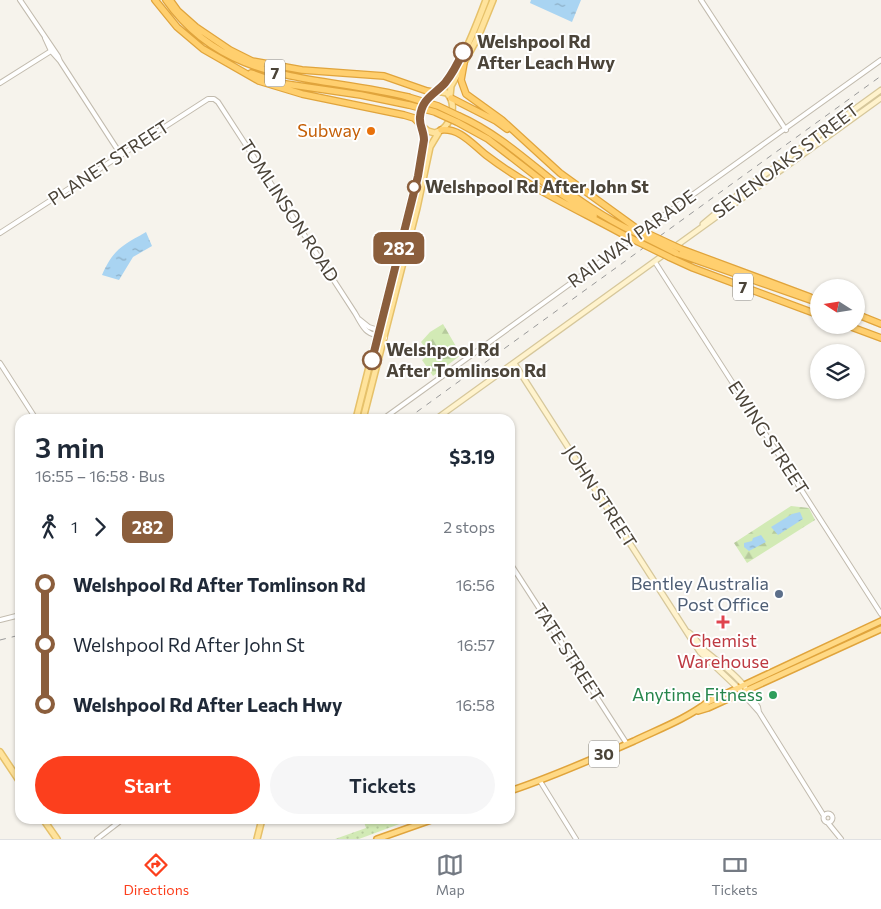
<!DOCTYPE html>
<meta charset="utf-8">
<style>
body{margin:0;font-family:Commissioner,sans-serif;background:#f6f6f7;color:#1f2937;height:100vh;display:flex;flex-direction:column;font-size:19px;white-space:nowrap}
*{box-sizing:border-box;margin:0}
p{font-size:16px;color:#747a83}
.icon{flex:none;width:28px;height:28px;fill:none;stroke:currentColor;stroke-width:2;stroke-linecap:round;stroke-linejoin:round}
.map{position:relative;flex:1;overflow:hidden}
.side{position:absolute;left:15px;top:414px;width:500px;height:410px;display:flex;flex-direction:column;background:#fff;border-radius:15px;box-shadow:0 1px 4px #0004}
.side>*{flex:none}
.badge{padding:0 10px;border-radius:8px;font-size:18px;line-height:32px}
.needle{width:32px;rotate:282deg}
.tools{position:absolute;left:810px;top:279px;display:grid;gap:10px}
.tools a{display:grid;place-items:center;width:55px;height:55px;border-radius:50%;background:#fff;box-shadow:0 1px 4px #0004;font-size:25px}
.map>.badge{position:absolute;translate:-50% -50%;box-shadow:0 0 0 2px #fff}
.legs{display:flex;align-items:center;gap:8px;height:55px;padding:0 20px;font-size:16px}
.legs p{margin-inline-start:auto}
.overview{display:flex;align-items:center;justify-content:space-between;height:85px;padding:0 20px}
h1{font-size:28px;font-weight:600;line-height:38px}
.action{display:flex;gap:10px;margin-top:auto;padding:10px 20px}
.action a{flex:1;height:58px;border-radius:30px;background:#fc3f1d;color:#fff;font-size:20px;font-weight:600;line-height:58px;text-align:center}
.action a+a{background:#f6f6f7;color:#1f2937}
ul{padding:0 20px;list-style:none}
li{display:flex;align-items:center;gap:18px;height:60px;font-size:19px}
li i{display:grid;place-items:center;width:8px;height:100%;margin:0 6px;background:currentColor}
li i::after{content:'';width:12px;height:12px;margin:-6px;border:4px solid;border-radius:50%;background:#fff}
li p{margin-inline-start:auto}
li:first-child i{background:linear-gradient(#0000 50%,currentColor 0)}
li:last-child i{background:linear-gradient(currentColor 50%,#0000 0)}
.menu{display:flex;justify-content:space-around;align-items:center;height:70px;border-top:1px solid #e0e1e3;background:#fff;font-size:14px;color:#747a83}
.menu a{display:grid;justify-items:center;gap:2px}
.menu .on{color:#fc3f1d}
.map>svg:first-child{display:block}
.grass{fill:url(#grass-dots)}
.forest{fill:url(#forest-firs)}
.water{fill:url(#water-ripples)}
.lines{fill:none;stroke-linecap:round;stroke-linejoin:round}
.tertiary-casing{stroke:#c2bbae;stroke-width:6}
.secondary-casing{stroke:#d6c79b;stroke-width:7}
.primary-casing{stroke:#e6c16a;stroke-width:8}
.trunk-casing{stroke:#e0a43c;stroke-width:8}
.motorway-casing{stroke:#e0a43c;stroke-width:8}
.tertiary{stroke:#fff;stroke-width:4}
.secondary{stroke:#fff3cd;stroke-width:4.5}
.primary{stroke:#ffe39c;stroke-width:5}
.trunk{stroke:#ffd985;stroke-width:5}
.motorway{stroke:#ffcf6e;stroke-width:5.5}
.rail{stroke:#9a9a9a;stroke-width:1;stroke-dasharray:6 6;stroke-linecap:butt}
.motorway-bridge-casing{stroke:#e0a43c;stroke-width:8;stroke-linecap:butt}
.motorway-bridge{stroke:#ffcf6e;stroke-width:5.5}
.line-1-casing{stroke:#fff;stroke-width:11}
.line-1{stroke:#8b5e3c;stroke-width:8}
.stop-1-dot{fill:#fff;stroke:#8b5e3c;stroke-width:2.5}
.food-dot{fill:#e8710a;stroke:#fff;stroke-width:2}
.service-dot{fill:#5c6f8a;stroke:#fff;stroke-width:2}
.health-dot{fill:#e0444e;stroke:#fff;stroke-width:2}
.leisure-dot{fill:#2e9e5b;stroke:#fff;stroke-width:2}
.labels{text-anchor:middle;stroke-width:4;stroke-linejoin:round;paint-order:stroke}
.shield{fill:#fff;stroke:#817c74;stroke-width:1}
.shield-label{font-size:16px;font-weight:bold;fill:#4b4439}
.stop-label{font-size:18px;font-weight:bold;fill:#4b4439;stroke:#fff;text-anchor:start}
.food-label{font-size:18px;fill:#c56008;stroke:#fff;text-anchor:end}
.street-label{font-size:18px;fill:#4b4439;stroke:#fff}
.service-label{font-size:18px;fill:#4e5e75;stroke:#fff;text-anchor:end}
.health-label{font-size:18px;fill:#be3a42;stroke:#fff}
.leisure-label{font-size:18px;fill:#27864d;stroke:#fff;text-anchor:end}
</style>
<div class="map">
<svg width="881" height="839" viewBox="0 0 881 839">
<defs>
<pattern id="grass-dots" width="8" height="8" patternUnits="userSpaceOnUse" patternTransform="scale(1.25)"><rect width="8" height="8" fill="#d2eab5"/><path d="M2 2h.1M6 6h.1" fill="none" stroke="#b6ca9c" stroke-width="1.8" stroke-linecap="round"/></pattern>
<pattern id="forest-firs" width="22" height="20" patternUnits="userSpaceOnUse" patternTransform="scale(1.25)"><rect width="22" height="20" fill="#d2eab5"/><path d="M5 1l3.5 6h-7zM16 11l3.5 6h-7z" fill="#b6ca9c"/></pattern>
<pattern id="water-ripples" width="26" height="14" patternUnits="userSpaceOnUse" patternTransform="scale(1.25)"><rect width="26" height="14" fill="#a9d4f2"/><path d="M2 4q2-2 4 0t4 0M15 11q2-2 4 0t4 0" fill="none" stroke="#8caec5"/></pattern>
</defs>
<rect width="100%" height="100%" fill="#f6f3ec"/>
<!-- grass -->
<path class="grass" d="M 363,819 L 379,819 L 380,822 L 389,819 L 413,819 L 359,839 L 335,839 L 366,828 Z"/>
<!-- forest -->
<path class="forest" d="M 443,324 L 461,355 L 433,376 L 422,360 L 430,354 L 421,342 L 430,332 Z
M 791,506 L 809,508 L 815,520 L 747,563 L 734,543 Z"/>
<!-- water -->
<path class="water" d="M 531,0 L 581,0 L 572,22 L 530,3 Z
M 146,232 L 152,246 L 133,257 L 119,280 L 102,275 C 114,248 122,246 146,232 Z
M 800,512 L 803,519 L 778,535 L 771,527 L 792,514 Z
M 761,535 L 766,542 L 749,551 L 744,547 L 744,543 L 752,541 L 753,538 Z"/>
<g class="lines">
<!-- tertiary casing -->
<g class="tertiary-casing">
<path id="tertiary" d="M 20,0 L 58,56 L 60,61
M 701,0 L 786,130
M 45,38 L 51,51 L 60,61 L 121,155
M 0,83 L 51,51
M 805,146 L 812,148 L 817,137
M 642,231 L 881,60
M 0,233 L 208,99 L 214,99 L 218,102 L 355,313 C 365,330 364,333 385,338
M 655,262 L 881,614
M 359,319 L 369,327 L 381,331
M 0,363 L 36,419
M 383,419 L 632,239
M 510,563 L 627,744
M 0,620 L 20,615
M 747,690 L 758,707 L 759,712
M 742,693 L 759,712 L 824,816
M 540,781 L 576,839
M823.5 818a4.5 4.5 0 1 1 9 0a4.5 4.5 0 1 1-9 0Z
M 828,823 L 841,839
M 97,839 L 123,819"/>
</g>
<!-- secondary casing -->
<g class="secondary-casing">
<path id="secondary" d="M 703,224 L 746,188 L 881,90
M 514,363 L 690,637 L 700,652 L 740,690
M 436,419 L 881,98
M 688,632 C 695,636 698,644 704,650 C 718,662 734,672 745,687"/>
</g>
<!-- primary casing -->
<g class="primary-casing">
<path id="primary" d="M 434,92 C 461,70 474,31 486,0
M 450,96 L 451,86 L 478,37 L 493,0
M 356,419 L 417,175 L 424,140 C 424,132 420,127 419,120 C 419,111 426,94 435,92 C 439,91 443,92 447,93 C 458,105 451,128 435,133 L 428,131 L 423,127
M 363,419 L 417,208 L 430,147 L 439,132
M 0,752 L 20,782
M 43,819 L 57,839
M 257,839 L 262,819"/>
</g>
<!-- trunk casing -->
<g class="trunk-casing">
<path id="trunk" d="M 698,711 L 708,708 L 881,629
M 510,791 C 552,777 593,759 634,741 C 659,729 686,719 708,702 L 881,621
M 377,839 L 434,819"/>
</g>
<!-- motorway casing -->
<g class="motorway-casing">
<path id="motorway" d="M 155,0 L 177,27 L 203,49 L 259,81 L 302,94 L 404,115 L 414,118 L 421,125
M 166,0 C 227,87 318,74 408,97
M 170,0 L 178,11 L 196,27 L 230,50 L 252,61 L 302,70 L 384,76 L 427,91 L 433,92
M 464,63 L 461,80 L 466,94 L 502,120 L 560,173 L 636,228
M 251,73 L 279,83 L 361,95 L 409,105
M 451,98 L 496,121 L 507,129
M 459,116 C 495,132 524,158 554,182 C 579,200 604,218 632,231
M 457,122 L 488,139 L 546,184 L 594,216
M 441,130 C 460,128 472,144 486,155 C 529,188 579,210 626,236
M 681,249 L 810,297
M 676,253 L 819,303
M 669,257 L 693,268 L 819,315
M 856,314 L 881,324
M 846,325 L 881,338"/>
</g>
<!-- tertiary -->
<use href="#tertiary" class="tertiary"/>
<!-- secondary -->
<use href="#secondary" class="secondary"/>
<!-- primary -->
<use href="#primary" class="primary"/>
<!-- trunk -->
<use href="#trunk" class="trunk"/>
<!-- motorway -->
<use href="#motorway" class="motorway"/>
<!-- rail -->
<path class="rail" d="M 407,419 L 881,76
M 0,640 L 20,635"/>
<!-- motorway-bridge casing -->
<g class="motorway-bridge-casing">
<path id="motorway-bridge" d="M 408,97 L 438,106 L 459,116
M 409,105 L 435,112 L 457,122
M 636,228 L 681,249
M 632,231 L 676,253
M 626,236 L 669,257"/>
</g>
<!-- motorway-bridge -->
<use href="#motorway-bridge" class="motorway-bridge"/>
</g>
<g class="lines">
<!-- line-1 casing -->
<g class="line-1-casing">
<path id="line-1" d="M 372,360 L 418,176 L 424,140 C 424,131 419,125 420,117 C 422,98 434,95 445,83 C 453,73 458,63 463,52"/>
</g>
<!-- line-1 -->
<use href="#line-1" class="line-1"/>
</g>
<!-- markers -->
<g class="stop-1-dot">
<circle cx="463" cy="52" r="9"/>
<circle cx="414" cy="187" r="6"/>
<circle cx="372" cy="360" r="9"/>
</g>
<circle class="food-dot" cx="371" cy="131" r="5"/>
<circle class="service-dot" cx="779" cy="594" r="5"/>
<path class="health-dot" d="M720.5 614.5h5v5h5v5h-5v5h-5v-5h-5v-5h5z"/>
<circle class="leisure-dot" cx="773" cy="695" r="5"/>
<g class="labels">
<!-- shield labels -->
<g class="shield">
<rect x="265" y="59.5" width="20" height="27" rx="4"/>
<rect x="733" y="273.5" width="20" height="27" rx="4"/>
<rect x="589" y="740.5" width="30" height="27" rx="4"/>
</g>
<g class="shield-label">
<text x="275" y="79">7</text>
<text x="743" y="293">7</text>
<text x="604" y="760">30</text>
</g>
<!-- stop labels -->
<g class="stop-label">
<text x="477" y="48">Welshpool Rd<tspan x="477" dy="21">After Leach Hwy</tspan></text>
<text x="425" y="193">Welshpool Rd After John St</text>
<text x="386" y="356">Welshpool Rd<tspan x="386" dy="21">After Tomlinson Rd</tspan></text>
</g>
<!-- food labels -->
<g class="food-label">
<text x="361" y="137">Subway</text>
</g>
<!-- street labels -->
<g class="street-label">
<text transform="translate(786 161) rotate(-37)" y="6">SEVENOAKS STREET</text>
<text transform="translate(109 163) rotate(-33)" y="6">PLANET STREET</text>
<text transform="translate(289 211) rotate(57)" y="6">TOMLINSON ROAD</text>
<text transform="translate(632 239) rotate(-36)" y="6">RAILWAY PARADE</text>
<text transform="translate(768 438) rotate(57)" y="6">EWING STREET</text>
<text transform="translate(600 497) rotate(57)" y="6">JOHN STREET</text>
<text transform="translate(568 653) rotate(57)" y="6">TATE STREET</text>
</g>
<!-- service labels -->
<g class="service-label">
<text x="769" y="590">Bentley Australia<tspan x="769" dy="21">Post Office</tspan></text>
</g>
<!-- health labels -->
<g class="health-label">
<text x="723" y="647">Chemist<tspan x="723" dy="21">Warehouse</tspan></text>
</g>
<!-- leisure labels -->
<g class="leisure-label">
<text x="763" y="701">Anytime Fitness</text>
</g>
</g>
</svg>
<div class="tools">
<a><svg class="needle" viewBox="-14 -14 28 28"><path d="M0-13l5 13h-10z" fill="#e53935"/><path d="M0 13l5-13h-10z" fill="#747a83"/></svg></a>
<a><svg class="icon" aria-label="layers" viewBox="0 0 24 24"><path d="M12 4l9 5-9 5-9-5zM3 14l9 5 9-5"/></svg></a>
</div>
<b class="badge" style="left:399px;top:248px;background:#8b5e3c;color:#fff">282</b>
<section class="side">
<div class="overview"><div><h1>3 min</h1><p>16:55 – 16:58 · Bus</p></div><b>$3.19</b></div>
<div class="legs"><svg class="icon" aria-label="walk" viewBox="0 0 24 24"><circle cx="13" cy="4" r="2"/><path d="M13 8l-2 6 4 7M11 14l-3 7M7 12l3-4h3l4 4"/></svg>1<svg class="icon" aria-label="forward" viewBox="0 0 24 24"><path d="M9 5l7 7-7 7"/></svg><b class="badge" style="background:#8b5e3c;color:#fff">282</b><p>2 stops</p></div>
<ul>
<li><i style="color:#8b5e3c"></i><b>Welshpool Rd After Tomlinson Rd</b><p>16:56</p></li>
<li><i style="color:#8b5e3c"></i><span>Welshpool Rd After John St</span><p>16:57</p></li>
<li><i style="color:#8b5e3c"></i><b>Welshpool Rd After Leach Hwy</b><p>16:58</p></li>
</ul>
<div class="action"><a>Start</a><a>Tickets</a></div>
</section>
</div>
<nav class="menu">
<a class="on"><svg class="icon" aria-label="directions" viewBox="0 0 24 24"><path d="M12 3l9 9-9 9-9-9zM9 14v-3h6M13 9l2 2-2 2"/></svg>Directions</a>
<a><svg class="icon" aria-label="map" viewBox="0 0 24 24"><path d="M3 6l6-2 6 2 6-2v14l-6 2-6-2-6 2zM9 4v14M15 6v14"/></svg>Map</a>
<a><svg class="icon" aria-label="tickets" viewBox="0 0 24 24"><path d="M3 7h18v10H3zM15 7v10"/></svg>Tickets</a>
</nav>
